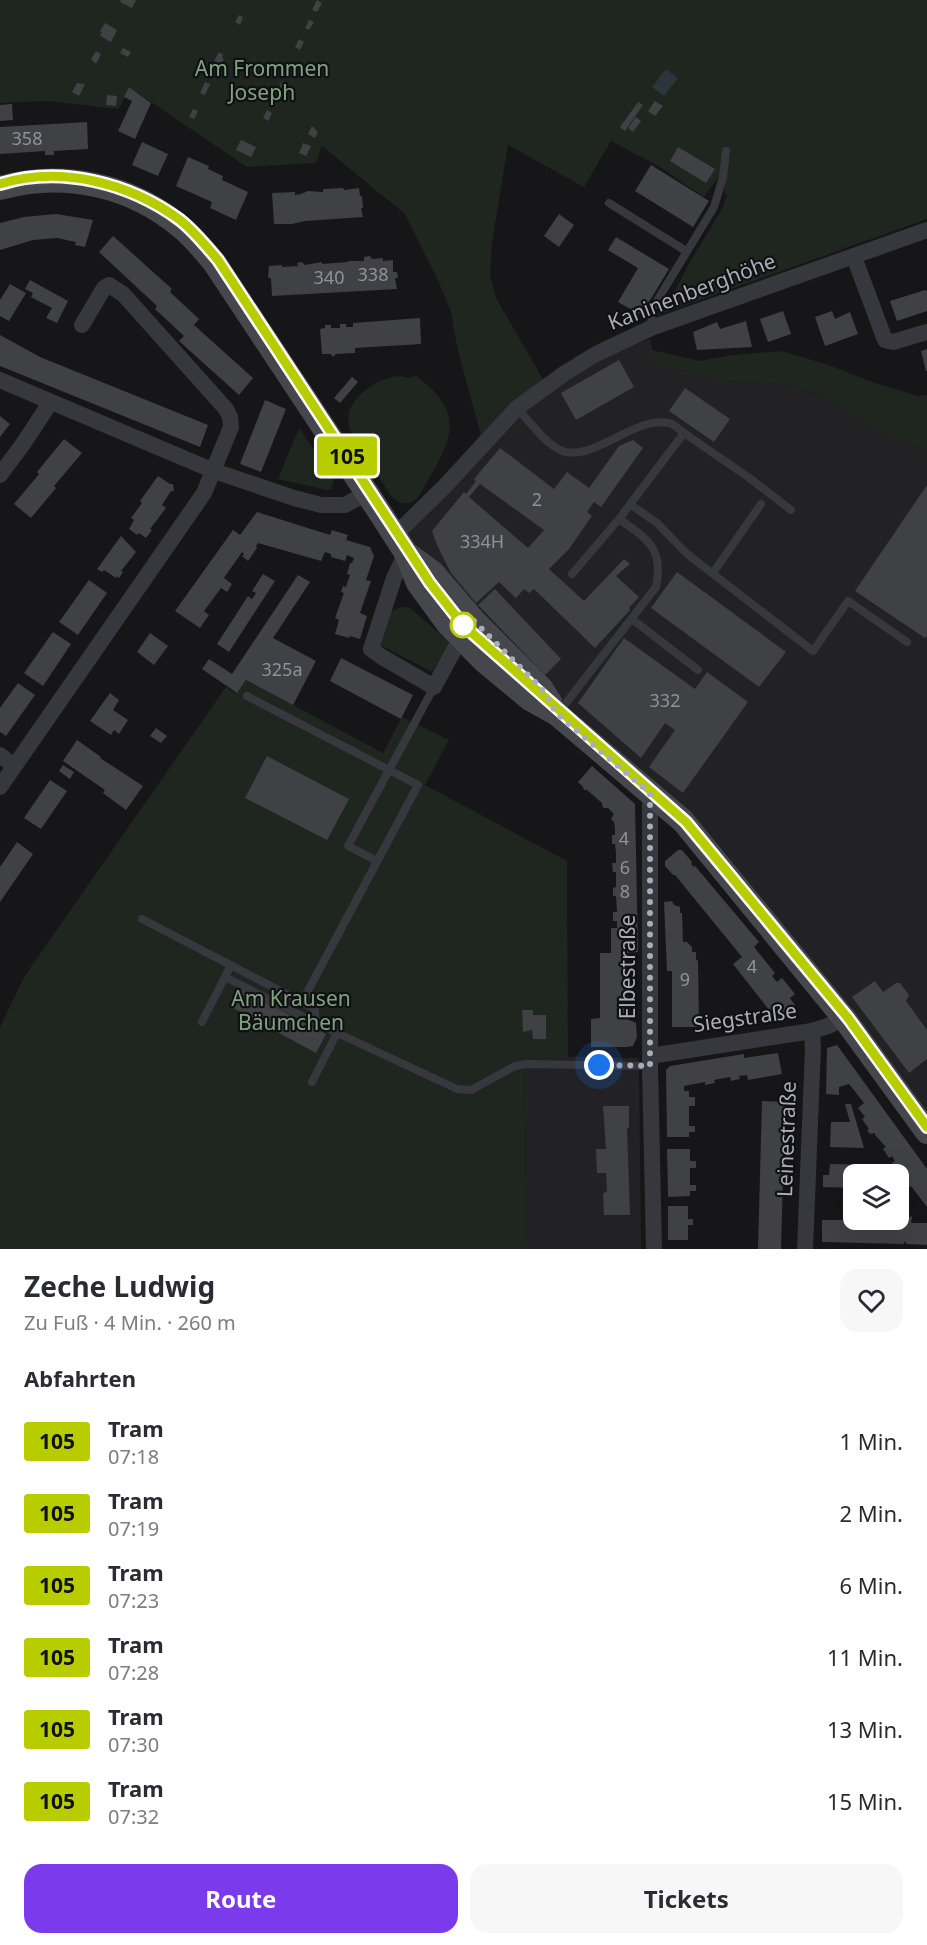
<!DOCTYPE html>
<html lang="de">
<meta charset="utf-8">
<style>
body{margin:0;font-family:"Noto Sans",sans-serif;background:#f7f7f7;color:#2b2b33;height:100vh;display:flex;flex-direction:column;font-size:22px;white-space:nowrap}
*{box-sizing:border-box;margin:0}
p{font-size:20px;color:#7c7c81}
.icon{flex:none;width:33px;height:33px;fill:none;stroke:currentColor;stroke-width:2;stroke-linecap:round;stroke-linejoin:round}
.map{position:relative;height:1249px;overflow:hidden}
.panel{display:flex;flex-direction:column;background:#fff;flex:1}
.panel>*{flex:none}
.badge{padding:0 12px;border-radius:4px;font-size:21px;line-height:39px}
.buttons{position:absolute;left:843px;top:1164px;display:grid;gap:12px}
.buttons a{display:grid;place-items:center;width:66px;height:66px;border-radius:12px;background:#fff;box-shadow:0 6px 24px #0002;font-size:30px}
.you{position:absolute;width:30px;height:30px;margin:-15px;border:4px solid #fff;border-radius:50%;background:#1a73e8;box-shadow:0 0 0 9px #1a73e833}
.map>.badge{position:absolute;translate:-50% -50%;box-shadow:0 0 0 3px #fff}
h2{padding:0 24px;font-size:22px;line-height:54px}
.round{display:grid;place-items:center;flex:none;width:63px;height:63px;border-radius:18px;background:#f7f7f7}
.overview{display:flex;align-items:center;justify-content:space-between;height:102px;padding:0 24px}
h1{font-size:28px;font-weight:700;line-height:45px}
.action{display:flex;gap:12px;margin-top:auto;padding:12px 24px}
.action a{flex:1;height:69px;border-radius:18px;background:#7c3aed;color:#fff;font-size:24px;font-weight:700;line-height:69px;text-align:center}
.action a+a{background:#f7f7f7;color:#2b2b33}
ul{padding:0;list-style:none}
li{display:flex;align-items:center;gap:18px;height:72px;padding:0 24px}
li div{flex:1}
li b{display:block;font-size:22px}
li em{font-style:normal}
li .badge{min-width:66px;font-weight:700;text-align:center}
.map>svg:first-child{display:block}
.built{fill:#222225}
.green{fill:#1e261f}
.water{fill:#2c353c}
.building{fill:#404145;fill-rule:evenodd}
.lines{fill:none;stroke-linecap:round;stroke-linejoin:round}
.lane{stroke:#37383d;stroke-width:8}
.street{stroke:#37383d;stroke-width:16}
.secondary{stroke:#45474d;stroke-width:24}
.tram{stroke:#4a4c52;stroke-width:1.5}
.line-casing{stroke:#fff;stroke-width:14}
.line{stroke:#b7cd00;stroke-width:9}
.walk{stroke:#a8adb8;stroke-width:6;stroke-dasharray:0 10.8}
.stop-dot{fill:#fff;stroke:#b7cd00;stroke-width:3}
.labels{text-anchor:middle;stroke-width:4.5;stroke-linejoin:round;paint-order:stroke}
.number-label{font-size:18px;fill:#8e929b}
.park-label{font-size:21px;fill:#7fa381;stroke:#111113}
.street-label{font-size:21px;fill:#a8adb8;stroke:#111113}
</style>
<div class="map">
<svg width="927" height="1249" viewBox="0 0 927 1249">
<rect width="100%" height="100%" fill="#161618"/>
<!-- built -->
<path class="built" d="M 650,339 L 655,363 L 722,381 L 779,384 L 821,394 L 880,432 L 927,451 L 927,1130 L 683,820 L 525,686 L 396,535 L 517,412 L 597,357 Z
M 524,1056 L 639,1058 L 641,1249 L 527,1249 Z"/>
<!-- green -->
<path class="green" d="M 0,0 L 927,0 L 927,219 L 656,316 L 676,289 L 690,262 L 721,211 L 727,195 L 724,191 L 729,151 L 722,172 L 704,197 L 660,167 L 611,141 L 584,187 L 508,145 L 492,242 L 490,274 L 496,298 L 545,383 L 483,443 L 458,351 L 451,312 L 440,285 L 405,214 L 322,146 L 316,163 L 247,167 L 129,87 L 119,109 L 47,101 L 0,103 Z
M 652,350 L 700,361 L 733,355 L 781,351 L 826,364 L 872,382 L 918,396 L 927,395 L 927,451 L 880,432 L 821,394 L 779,384 L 722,381 L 654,363 Z
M 400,376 L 409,378 L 416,376 C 459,408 457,431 431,475 C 426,483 420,498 412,502 C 403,506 398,502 391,496 C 384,485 376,473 369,461 C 353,437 335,418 362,393 C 373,383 385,377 400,376 Z
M 299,428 L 334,480 L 331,489 L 327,490 L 278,479 Z
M 402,607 L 409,607 L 448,641 L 448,645 L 432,672 L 380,645 L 390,612 Z
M 246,680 L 383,753 L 402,717 L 449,740 L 425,785 L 567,861 L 568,1057 L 524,1057 L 527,1249 L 0,1249 L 0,1027 L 24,977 L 226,687 L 236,694 Z"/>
<!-- water -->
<path class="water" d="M 666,69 L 678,78 L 664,96 L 652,87 Z"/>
<!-- building -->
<path class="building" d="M 121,0 L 136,0 L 132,8 L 120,2 Z
M 317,0 L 322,3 L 317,12 L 312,10 Z
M 239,15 L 243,17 L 240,25 L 235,22 Z
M 309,20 L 314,22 L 309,30 L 305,28 Z
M 105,23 L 117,30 L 111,42 L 100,36 L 102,32 L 100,31 Z
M 299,39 L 304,42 L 300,50 L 295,47 Z
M 123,48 L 131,52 L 128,57 L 120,53 Z
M 96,51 L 101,54 L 96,64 L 91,59 Z
M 219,52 L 223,55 L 222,58 L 224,59 L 222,64 L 214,61 Z
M 282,81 L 287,84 L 283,92 L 278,89 Z
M 205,82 L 210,84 L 205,95 L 200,93 Z
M 77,83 L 85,84 L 79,96 L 72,92 Z
M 129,87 L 151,103 L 135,139 L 118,131 L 132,101 L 124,97 Z
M 107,95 L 117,96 L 116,106 L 106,105 Z
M 655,101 L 663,106 L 655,116 L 648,111 Z
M 638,102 L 643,105 L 625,131 L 620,127 Z
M 12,104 L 13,120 L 0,121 L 0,105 Z
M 193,109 L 198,111 L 194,119 L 189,117 Z
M 267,110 L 272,113 L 268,121 L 263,118 Z
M 636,117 L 641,121 L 633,132 L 628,128 Z
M 87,122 L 88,149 L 54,151 L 54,155 L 45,155 L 45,151 L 0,154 L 0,127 Z
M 312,126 L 318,132 L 315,138 L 308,134 Z
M 241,140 L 256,147 L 251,157 L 236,150 Z
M 142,142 L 168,154 L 158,176 L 132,165 Z
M 303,143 L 311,146 L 306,156 L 299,153 Z
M 678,147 L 715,169 L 706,183 L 670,161 Z
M 188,157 L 209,166 L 208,169 L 223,176 L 222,180 L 248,192 L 236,220 L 210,208 L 212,202 L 176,186 Z
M 651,165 L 709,201 L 693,227 L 635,191 Z
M 343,188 L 344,190 L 359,188 L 360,196 L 362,196 L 363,208 L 361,208 L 363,217 L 305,221 L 292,224 L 274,224 L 272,193 L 295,192 L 295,195 L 301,194 L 308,191 L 323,192 L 323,189 Z
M 56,214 L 93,220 L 85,247 L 75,245 L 76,242 L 57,238 L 33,240 L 0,250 L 0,223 L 24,217 Z
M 559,214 L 574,225 L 559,247 L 544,236 Z
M 113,236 L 172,289 L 170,292 L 199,319 L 194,325 L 253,378 L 239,395 L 179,341 L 184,336 L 155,309 L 157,306 L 99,252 Z
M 616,237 L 669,269 L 641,315 L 618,302 L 638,268 L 608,250 Z
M 370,256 L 372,259 L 383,258 L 383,261 L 393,260 L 393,272 L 397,272 L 398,278 L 395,278 L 397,289 L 272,296 L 271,279 L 268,277 L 269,266 L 282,265 L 282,267 L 298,266 L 297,263 L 302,262 L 305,265 L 322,262 L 322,264 L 348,262 L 348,261 L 364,261 L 364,257 Z
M 30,280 L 68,301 L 57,323 L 46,318 L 52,308 L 31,297 L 33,293 L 25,289 Z
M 10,284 L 26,293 L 9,321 L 0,316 L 0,300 Z
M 925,290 L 927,291 L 927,311 L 897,321 L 890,301 Z
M 783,311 L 791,334 L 768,342 L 760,319 Z
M 832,311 L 835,319 L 850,312 L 858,334 L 825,346 L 815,317 Z
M 420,318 L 421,344 L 355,348 L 355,353 L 336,354 L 333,357 L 331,354 L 322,354 L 320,329 L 325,328 L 325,325 L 331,325 L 331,328 L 340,328 L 340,324 L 346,324 L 346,327 L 353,327 L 353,323 Z
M 746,321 L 752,347 L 697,350 L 693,332 L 717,322 L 720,329 Z
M 0,335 L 40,357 L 208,425 L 200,447 L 0,366 Z
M 927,349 L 927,371 L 926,371 L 921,351 Z
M 619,360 L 634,387 L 576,420 L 561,393 Z
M 352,377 L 358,382 L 340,403 L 334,398 Z
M 685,388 L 730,419 L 714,442 L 669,411 Z
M 265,400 L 286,409 L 261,472 L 240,464 Z
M 0,416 L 10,424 L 0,437 Z
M 64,439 L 82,453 L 54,486 L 56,488 L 31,518 L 14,504 L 39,474 L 37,472 Z
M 633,440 L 643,448 L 601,507 L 594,502 L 587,512 L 592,516 L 569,549 L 549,569 L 584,601 L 624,559 L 630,564 L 616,576 L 639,597 L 629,608 L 630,610 L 595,648 L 534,589 L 529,593 L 524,589 L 516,598 L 499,582 L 476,603 L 451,573 L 437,545 L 432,531 L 464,492 L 466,494 L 476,481 L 474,479 L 500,448 L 554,489 L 567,472 L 589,488 L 619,446 ZM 480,484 L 544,530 L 528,548 L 469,497 Z
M 158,476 L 170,484 L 173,484 L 174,491 L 171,491 L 162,505 L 166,508 L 150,529 L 152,530 L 146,538 L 139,533 L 137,535 L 129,529 L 134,520 L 131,518 L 142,503 L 140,501 Z
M 927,485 L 927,636 L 925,638 L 855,591 Z
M 257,512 L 330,535 L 332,530 L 348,535 L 346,540 L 370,547 L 374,556 L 366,580 L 371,581 L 360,613 L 367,616 L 360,639 L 350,636 L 349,638 L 335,634 L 339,620 L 335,618 L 344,593 L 341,592 L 343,586 L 346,587 L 350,575 L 347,574 L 350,563 L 352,563 L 354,558 L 347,555 L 345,561 L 331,557 L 331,554 L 325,552 L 321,561 L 258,543 L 256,546 L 257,548 L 248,561 L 242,556 L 244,554 L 242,552 L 224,578 L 232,584 L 227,592 L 221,588 L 204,611 L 209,615 L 200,628 L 175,611 L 233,530 L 240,535 Z
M 121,536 L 136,552 L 121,571 L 123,572 L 119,578 L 117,576 L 116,578 L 104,570 L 102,572 L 97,569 Z
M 677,572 L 786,652 L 759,687 L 651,608 Z
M 263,574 L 275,581 L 229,652 L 217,644 L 248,596 L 252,599 L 256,593 L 252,591 Z
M 298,575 L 310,582 L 273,638 L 316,661 L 293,705 L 246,680 L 237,693 L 202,669 L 209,659 L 232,674 Z
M 89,580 L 107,593 L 78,635 L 59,622 Z
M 495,589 L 561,659 L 545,675 L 478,605 Z
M 53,632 L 71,644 L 43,686 L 24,673 Z
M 150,633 L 168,646 L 154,665 L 137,652 Z
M 624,638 L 695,689 L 707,672 L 748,702 L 683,793 L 649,767 L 675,730 L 665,723 L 641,758 L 578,703 Z
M 341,658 L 413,695 L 401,719 L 330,681 Z
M 18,683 L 35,695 L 6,736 L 0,732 L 0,708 Z
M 110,693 L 119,700 L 113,710 L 128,720 L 119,734 L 114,730 L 111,735 L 90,721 Z
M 156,728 L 167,736 L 161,743 L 150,736 Z
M 77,740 L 101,757 L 100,758 L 143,786 L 126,810 L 103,793 L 105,790 L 63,761 Z
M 267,756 L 349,799 L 327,840 L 245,798 Z
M 63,765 L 74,772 L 70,779 L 59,771 Z
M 592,766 L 635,804 L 638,952 L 627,953 L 627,1019 L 636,1023 L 637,1037 L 633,1046 L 626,1047 L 591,1047 L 591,1019 L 600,1018 L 600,953 L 611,953 L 611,928 L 617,928 L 617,921 L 613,921 L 613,912 L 617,912 L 616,896 L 613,896 L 613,888 L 616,887 L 616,872 L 613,872 L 612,863 L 616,863 L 616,853 L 615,844 L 612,844 L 612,835 L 615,835 L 615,829 L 614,822 L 611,819 L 614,814 L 608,808 L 603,808 L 602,803 L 587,790 L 584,790 L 583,787 L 578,782 Z
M 50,780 L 67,791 L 41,829 L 24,818 Z
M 17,842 L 33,854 L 0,902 L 0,867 Z
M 678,850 L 682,850 L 692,862 L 691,864 L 694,867 L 695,866 L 759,942 L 754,947 L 775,973 L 772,976 L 777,982 L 782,978 L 795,994 L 790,998 L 795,1005 L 777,1020 L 733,964 L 742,957 L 675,875 L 673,875 L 665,866 L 665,861 Z
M 672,901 L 674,905 L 680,907 L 680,913 L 682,913 L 683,942 L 687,942 L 692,947 L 692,952 L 696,952 L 696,959 L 698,961 L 699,1027 L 672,1027 L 672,971 L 667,971 L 664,902 Z
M 875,981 L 883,992 L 896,983 L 900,983 L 909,995 L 906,1001 L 927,1030 L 927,1059 L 909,1073 L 852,997 Z
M 242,990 L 326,1034 L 316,1053 L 233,1008 Z
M 522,1010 L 533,1010 L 533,1015 L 546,1015 L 546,1039 L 533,1039 L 532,1030 L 523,1032 Z
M 837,1045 L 927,1169 L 927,1207 L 911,1186 L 908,1188 L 903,1181 L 907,1178 L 900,1169 L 898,1171 L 892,1163 L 895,1161 L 892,1156 L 889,1158 L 883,1149 L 886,1147 L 875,1135 L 875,1133 L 870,1134 L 867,1130 L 869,1129 L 862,1119 L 865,1117 L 858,1108 L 864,1103 L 849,1084 L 839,1087 L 839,1095 L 826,1094 L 827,1048 Z
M 778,1053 L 782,1074 L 748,1080 L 747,1075 L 739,1076 L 740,1079 L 731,1081 L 730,1077 L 714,1080 L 715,1083 L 705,1085 L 705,1082 L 684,1086 L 684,1091 L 689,1091 L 689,1097 L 695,1097 L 695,1106 L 689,1106 L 689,1126 L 695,1126 L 695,1132 L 689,1132 L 689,1137 L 667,1137 L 666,1070 L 670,1066 L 744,1054 L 744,1058 Z
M 762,1101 L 785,1102 L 781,1249 L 758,1249 Z
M 845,1104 L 851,1104 L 864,1148 L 830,1147 L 831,1122 L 850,1122 Z
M 603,1106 L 629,1106 L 629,1128 L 627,1128 L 630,1215 L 604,1215 L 603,1193 L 607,1192 L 606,1173 L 597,1173 L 596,1149 L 606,1149 Z
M 667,1149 L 690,1149 L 690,1161 L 696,1161 L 696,1168 L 690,1168 L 690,1185 L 696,1185 L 696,1191 L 690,1191 L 690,1196 L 668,1197 Z
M 830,1164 L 870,1165 L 873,1174 L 854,1174 L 854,1188 L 823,1187 L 823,1175 L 829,1175 Z
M 849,1201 L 854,1201 L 854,1214 L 848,1214 Z
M 668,1206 L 688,1206 L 688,1219 L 693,1219 L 693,1225 L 688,1225 L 688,1240 L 668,1240 Z
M 912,1216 L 911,1223 L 927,1223 L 927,1245 L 906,1244 L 906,1242 L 904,1242 L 904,1244 L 822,1242 L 822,1220 L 903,1220 Z"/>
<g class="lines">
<!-- lane -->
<path class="lane" d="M 609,203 L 686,251
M 651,328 L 652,309 L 714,207 L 723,177 L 726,151
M 517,408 C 530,422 543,441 560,450 C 590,465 635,415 669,423 C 674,424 680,430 684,433
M 631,505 L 657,523 L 686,553 L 813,651 L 848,601 L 907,642
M 713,573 L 761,504
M 572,574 L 619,519
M 632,619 L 698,670
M 247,696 L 418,785 L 302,1002
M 559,712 L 656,587 C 664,549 648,539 619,519 L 684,433 L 748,477 L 791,510
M 377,861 L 348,846 L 434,687
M 142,919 L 315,1009 L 316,1023 L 457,1089 L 471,1090 L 515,1066 L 526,1064 L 650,1066
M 225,977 L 316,1023
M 202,1022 L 231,965
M 312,1082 L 337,1033"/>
<!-- street -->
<path class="street" d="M 854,257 L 885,340 L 893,342 L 927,332
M 0,380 L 214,471 L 294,498 L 321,505 L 345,505 L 367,493
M 0,475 L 23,444 L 50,403
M 394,536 L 445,486 L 517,408 L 565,373 L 596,354 L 651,328 L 927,230
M 406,553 L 394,578 L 371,649 L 382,657 L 434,687 L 455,648 L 462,639
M 0,755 L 14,766
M 0,787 L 204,493 L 231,427 L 230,417 L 226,409 L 123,294 L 109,285 L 104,288 L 82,325
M 650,793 L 650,1066 L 654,1249
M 650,1056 L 812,1031 L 828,1026 L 844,1018
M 805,1249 L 813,1048 L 812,1031"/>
<!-- secondary -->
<path class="secondary" d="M 0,188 C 63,170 132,185 182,228 C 194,238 204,250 214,262 L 381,514 L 406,553 L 418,583 L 448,624 L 483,660 L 530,699 L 557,714 L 683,821 L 844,1018 L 927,1132
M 406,553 L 433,573 L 476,623 L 541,688 L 550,702"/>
<!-- tram -->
<path class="tram" d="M 0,192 C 53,177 100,183 149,209 C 165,218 181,228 194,242 C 200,248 206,256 212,263 L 436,602 L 467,637 L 498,666 L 668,812 L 831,1008 L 877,1068 L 927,1141"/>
</g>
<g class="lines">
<!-- line casing -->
<g class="line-casing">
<path id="line" d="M 0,184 C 60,165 130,183 180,220 C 194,231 206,246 218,260 L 430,583 L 463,625 L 686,822 L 848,1018 L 927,1127"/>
</g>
<!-- line -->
<use href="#line" class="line"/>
<!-- walk -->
<path class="walk" d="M 463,625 L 467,614 L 541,688 L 557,714 L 650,793 L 650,1066 L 599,1065"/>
</g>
<!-- markers -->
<circle class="stop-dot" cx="463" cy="625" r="12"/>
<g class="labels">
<!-- number labels -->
<g class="number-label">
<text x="27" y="145">358</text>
<text x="373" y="281">338</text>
<text x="329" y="284">340</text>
<text x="537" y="506">2</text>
<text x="482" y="548">334H</text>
<text x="282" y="676">325a</text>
<text x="665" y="707">332</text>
<text x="624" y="845">4</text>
<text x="625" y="874">6</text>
<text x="625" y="898">8</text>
<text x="752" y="973">4</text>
<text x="685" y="986">9</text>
</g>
<!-- park labels -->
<g class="park-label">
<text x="262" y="76">Am Frommen<tspan x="262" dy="24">Joseph</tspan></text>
<text x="291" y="1006">Am Krausen<tspan x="291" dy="24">Bäumchen</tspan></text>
</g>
<!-- street labels -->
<g class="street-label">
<text transform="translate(692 292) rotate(-21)" y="7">Kaninenberghöhe</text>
<text transform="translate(628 967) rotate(-90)" y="7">Elbestraße</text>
<text transform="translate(745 1018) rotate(-8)" y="7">Siegstraße</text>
<text transform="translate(787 1139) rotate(-88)" y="7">Leinestraße</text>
</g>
</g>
</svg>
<div class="buttons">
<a><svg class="icon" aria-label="layers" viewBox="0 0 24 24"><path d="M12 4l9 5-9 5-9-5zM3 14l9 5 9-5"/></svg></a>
</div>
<div class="you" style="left:599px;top:1065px"></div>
<b class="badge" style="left:347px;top:456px;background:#b7cd00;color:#111">105</b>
</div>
<section class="panel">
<div class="overview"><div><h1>Zeche Ludwig</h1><p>Zu Fuß · 4 Min. · 260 m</p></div><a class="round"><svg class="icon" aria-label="heart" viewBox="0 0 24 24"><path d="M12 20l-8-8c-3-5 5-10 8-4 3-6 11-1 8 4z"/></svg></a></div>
<h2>Abfahrten</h2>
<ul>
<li><span class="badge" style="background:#b7cd00;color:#111">105</span><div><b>Tram</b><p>07:18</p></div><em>1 Min.</em></li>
<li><span class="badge" style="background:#b7cd00;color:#111">105</span><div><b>Tram</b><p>07:19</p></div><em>2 Min.</em></li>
<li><span class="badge" style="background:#b7cd00;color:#111">105</span><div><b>Tram</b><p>07:23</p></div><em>6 Min.</em></li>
<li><span class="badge" style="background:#b7cd00;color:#111">105</span><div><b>Tram</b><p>07:28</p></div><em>11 Min.</em></li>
<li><span class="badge" style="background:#b7cd00;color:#111">105</span><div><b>Tram</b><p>07:30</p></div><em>13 Min.</em></li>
<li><span class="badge" style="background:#b7cd00;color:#111">105</span><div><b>Tram</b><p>07:32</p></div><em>15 Min.</em></li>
</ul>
<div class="action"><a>Route</a><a>Tickets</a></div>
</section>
